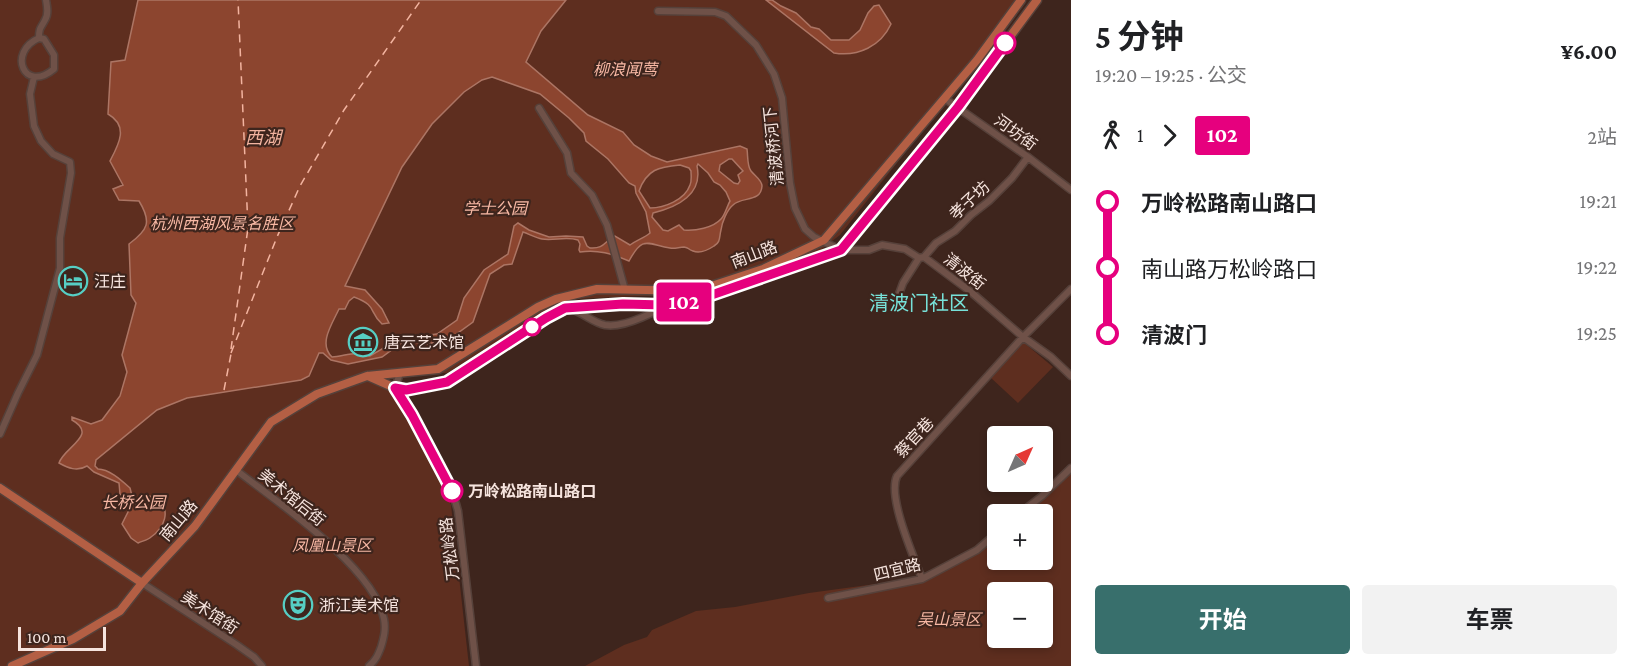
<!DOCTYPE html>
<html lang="zh">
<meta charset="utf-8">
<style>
body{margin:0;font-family:"Crimson Pro","Noto Sans SC",serif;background:#f2f2f2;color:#202124;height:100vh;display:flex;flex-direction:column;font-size:22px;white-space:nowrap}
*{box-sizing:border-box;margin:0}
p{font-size:20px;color:#757577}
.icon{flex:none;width:33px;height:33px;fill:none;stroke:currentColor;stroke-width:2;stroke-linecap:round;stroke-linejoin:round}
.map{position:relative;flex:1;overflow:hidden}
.side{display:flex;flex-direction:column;background:#fff;width:570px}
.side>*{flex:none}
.badge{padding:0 12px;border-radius:4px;font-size:21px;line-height:39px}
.needle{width:39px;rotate:45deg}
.tools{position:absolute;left:987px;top:426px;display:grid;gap:12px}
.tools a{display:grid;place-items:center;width:66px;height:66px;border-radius:6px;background:#fff;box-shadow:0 3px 9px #0003;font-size:30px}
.scale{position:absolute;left:18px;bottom:15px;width:88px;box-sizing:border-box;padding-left:6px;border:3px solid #f6e4de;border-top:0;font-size:16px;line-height:21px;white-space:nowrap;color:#f6e4de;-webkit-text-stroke:4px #3e251d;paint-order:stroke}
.map>.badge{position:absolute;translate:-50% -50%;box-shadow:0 0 0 3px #fff}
.legs{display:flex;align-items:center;gap:9px;height:66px;padding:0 24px;font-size:20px}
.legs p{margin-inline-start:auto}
.overview{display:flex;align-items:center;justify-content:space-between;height:102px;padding:0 24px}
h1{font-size:33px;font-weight:700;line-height:45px}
.action{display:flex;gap:12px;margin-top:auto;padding:12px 24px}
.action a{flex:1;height:69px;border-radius:6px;background:#386f6c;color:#fff;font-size:24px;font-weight:700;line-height:69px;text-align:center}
.action a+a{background:#f2f2f2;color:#202124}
ul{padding:0 24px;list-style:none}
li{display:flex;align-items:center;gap:21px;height:66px;font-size:22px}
li i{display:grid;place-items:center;width:9px;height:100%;margin:0 8px;background:currentColor}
li i::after{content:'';width:15px;height:15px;margin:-8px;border:4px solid;border-radius:50%;background:#fff}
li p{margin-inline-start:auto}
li:first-child i{background:linear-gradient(#0000 50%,currentColor 0)}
li:last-child i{background:linear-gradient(currentColor 50%,#0000 0)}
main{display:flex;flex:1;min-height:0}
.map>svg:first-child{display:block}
.green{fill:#5e2e1f;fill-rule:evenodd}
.water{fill:#8c452f;stroke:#ac7564;stroke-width:1.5;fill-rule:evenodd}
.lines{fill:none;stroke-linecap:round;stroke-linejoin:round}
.ferry{stroke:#f3b4a0;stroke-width:1.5;stroke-dasharray:8 6;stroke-linecap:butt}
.minor-casing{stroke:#56413a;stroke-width:9}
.major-casing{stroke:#56413a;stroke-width:11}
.minor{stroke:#6f5148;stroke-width:6}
.major{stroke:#b45f44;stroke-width:8}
.line-1-casing{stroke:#fff;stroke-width:14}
.line-1{stroke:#e6007e;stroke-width:9}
.stop-1-dot{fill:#fff;stroke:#e6007e;stroke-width:3}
.labels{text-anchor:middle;stroke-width:4.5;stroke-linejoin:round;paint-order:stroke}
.park-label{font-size:16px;font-style:italic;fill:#f8b8a4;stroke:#3e251d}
.street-label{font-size:16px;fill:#f6e4de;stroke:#3e251d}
.poi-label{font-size:16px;fill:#f6e4de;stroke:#3e251d;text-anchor:start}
.stop-label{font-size:16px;font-weight:bold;fill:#f6e4de;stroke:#3e251d;text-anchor:start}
.water-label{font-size:18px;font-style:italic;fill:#f3b4a0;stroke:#3e251d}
.quarter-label{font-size:20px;fill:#77e1d8;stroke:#3e251d}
</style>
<main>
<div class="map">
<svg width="1071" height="666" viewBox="0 0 1071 666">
<rect width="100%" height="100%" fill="#3e251d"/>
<!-- green -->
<path class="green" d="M 0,0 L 1026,0 L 840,235 L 814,255 L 705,293 L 574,299 L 555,305 L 447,373 L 384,374 L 413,420 L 437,469 L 451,505 L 469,666 L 0,666 Z
M 1022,341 L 1053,367 L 1018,403 L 990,377 Z
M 1071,467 L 1071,666 L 585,666 L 624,645 L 647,637 L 652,630 L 696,611 L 735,607 L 809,593 L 905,580 L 933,574 L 997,534 L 998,560 L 1042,560 L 1042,514 L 1019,514 ZM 998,592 L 1042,592 L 1042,638 L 998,638 Z"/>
<!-- water -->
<path class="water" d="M 138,0 L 566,0 L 541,31 L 526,62 L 588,115 L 623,132 L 634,145 L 651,156 L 667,162 L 740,146 L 747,149 C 748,156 747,166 751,171 C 755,176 762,180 762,186 C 761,203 742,196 733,205 C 727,210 722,222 721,230 C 719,237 721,242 714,246 C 708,250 700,254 693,251 C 687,249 690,248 684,247 C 679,247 675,249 670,248 C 647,244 643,235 629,261 C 612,254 598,249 580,252 L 579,250 L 580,244 L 578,240 C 566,236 554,241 542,239 C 536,238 529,234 523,232 L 512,264 L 504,265 L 490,274 L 473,322 L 455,335 L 429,344 L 404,341 L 382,357 L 348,364 L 331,360 L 323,353 L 319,353 L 309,376 L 301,380 L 187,398 L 157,410 L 96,460 L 95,466 L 98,469 C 109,469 121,480 130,488 L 133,500 L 136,505 L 141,502 L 144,496 C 151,495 152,497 157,500 C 172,510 164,528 151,537 C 148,540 142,541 138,543 L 131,538 L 122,524 L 131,506 L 120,494 L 119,483 L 94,472 L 87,466 C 77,472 68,468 59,463 C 64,447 99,435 72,420 L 72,417 L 91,424 L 102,420 L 120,396 L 127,372 L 122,355 L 136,303 L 131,295 L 129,244 C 148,230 152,222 139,201 L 119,200 L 113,189 L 123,185 L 110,161 C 119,144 129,126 108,114 L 111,62 L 125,60 ZM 492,77 L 540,94 L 569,118 L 584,133 L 586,141 L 608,159 L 629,183 L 635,186 L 636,193 L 646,212 L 650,233 C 644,238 637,240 630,245 L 615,236 C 604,241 605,249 590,248 L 587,246 L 583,237 L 566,236 L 549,237 L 529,230 L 518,223 L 514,226 L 508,254 L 484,270 L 464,298 L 457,320 L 437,334 L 421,336 L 406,335 L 370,356 C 357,350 345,356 332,357 C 318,344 332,324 339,309 L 345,309 L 349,301 L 354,297 C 378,306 368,311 382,324 L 389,323 L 382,309 L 365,290 L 345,286 L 402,167 L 432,124 L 464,92 L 482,80 ZM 729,159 L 732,159 L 743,171 L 738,175 L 740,181 L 738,184 L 734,183 L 719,171 L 720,165 ZM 698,164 L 708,173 L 714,182 L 720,185 L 726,192 L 730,201 C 727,206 725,215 721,219 C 713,228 695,231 684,230 L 679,225 L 668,231 L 663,230 L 652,217 L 653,213 C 678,207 703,194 697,166 ZM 680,165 L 689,168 L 691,171 C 691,175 692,181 690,185 C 685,200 664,208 650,208 L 639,191 C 647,169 659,167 680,165 Z
M 766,0 L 772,0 L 781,6 L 796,13 L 811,27 L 819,29 L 831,40 L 849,40 L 860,30 L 868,13 L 874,6 L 879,5 L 891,24 C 881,46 858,57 834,53 Z"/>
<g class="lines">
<!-- ferry -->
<path class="ferry" d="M 231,349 L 248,228 L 238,0
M 231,353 L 277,237 L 300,186 L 344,110 L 421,0
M 224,390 L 231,354"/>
<!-- minor casing -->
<g class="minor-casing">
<path id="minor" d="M 658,11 L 715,12 L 726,16 L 756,45 L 774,74 L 782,98 L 790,183 L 795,208 L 805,229 L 814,237 L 841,250 L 869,250 L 882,245 L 905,249 L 919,258 L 924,257 L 971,292 L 1023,337 L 1051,357 L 1071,376
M 39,38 L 44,39 L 54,55 L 54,69 C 24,94 7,52 39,38 Z
M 39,38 C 39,27 41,28 45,20 C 49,14 47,6 46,0
M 944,98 L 1028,157 L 1071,190
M 539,108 L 567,153 L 571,173 L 592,195 L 607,225 L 625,290
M 924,257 L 936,243 L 955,231 L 971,215 L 989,201 L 1012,178 L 1028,157
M 899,294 L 903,283 L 919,258
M 571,309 C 583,313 594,323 605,325 C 631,329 669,303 691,291
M 400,373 L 395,388 C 408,407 418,426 429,446 C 440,467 452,487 458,511 L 476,666
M 0,434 L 18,393 L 37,355 L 60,268 L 60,238 L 71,173 L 70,162 L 53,154 L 41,141 L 34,126 L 30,94 L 34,77
M 236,470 C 277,502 374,567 384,619 C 386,629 384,637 381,647 C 378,655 376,660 369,666
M 1019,514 L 1042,496 L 1071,468
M 922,579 C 914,557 887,497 897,476 L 1023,337 L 1071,289
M 142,583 L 237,645 L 254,657 L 262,666
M 828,598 L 922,579 L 977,550 L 998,532"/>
</g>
<!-- major casing -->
<g class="major-casing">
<path id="major" d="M 368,376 L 395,388 L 406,390 L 447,382 L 546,318 L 565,308 L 623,304 L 665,305 L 700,299 L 841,250 L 958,107 L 1037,0
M 0,488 L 142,583
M 12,666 L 73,639 L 120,611 L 142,583 L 195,526 L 271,422 L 317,394 L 367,376 L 438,369 L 538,307 L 556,299 L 597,289 L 696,291 L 763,269 L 824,240 L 977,60 L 1021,0"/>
</g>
<!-- minor -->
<use href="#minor" class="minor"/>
<!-- major -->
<use href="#major" class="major"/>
</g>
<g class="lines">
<!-- line-1 casing -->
<g class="line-1-casing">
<path id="line-1" d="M 452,491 L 412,415 L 395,388 L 406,390 L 447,382 L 546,318 L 565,308 L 623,304 L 665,305 L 700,299 L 841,250 L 958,107 L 1005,43"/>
</g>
<!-- line-1 -->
<use href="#line-1" class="line-1"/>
</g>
<!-- icons -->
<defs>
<g id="hotel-ring" transform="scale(1.5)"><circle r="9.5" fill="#3e251d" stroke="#56cec4" stroke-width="1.5"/><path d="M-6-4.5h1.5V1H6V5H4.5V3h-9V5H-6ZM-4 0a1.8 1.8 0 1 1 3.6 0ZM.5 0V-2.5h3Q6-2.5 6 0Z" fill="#56cec4"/></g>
<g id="museum-ring" transform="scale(1.5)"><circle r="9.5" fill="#3e251d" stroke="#56cec4" stroke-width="1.5"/><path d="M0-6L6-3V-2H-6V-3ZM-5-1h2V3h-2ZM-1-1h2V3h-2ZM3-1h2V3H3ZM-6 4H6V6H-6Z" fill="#56cec4"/></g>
<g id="theatre-ring" transform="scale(1.5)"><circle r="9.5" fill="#3e251d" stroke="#56cec4" stroke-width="1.5"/><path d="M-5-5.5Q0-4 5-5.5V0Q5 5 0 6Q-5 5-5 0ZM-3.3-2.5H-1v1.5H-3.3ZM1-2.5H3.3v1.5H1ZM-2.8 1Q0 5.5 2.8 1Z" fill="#56cec4"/></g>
</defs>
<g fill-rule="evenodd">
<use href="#hotel-ring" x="73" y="281"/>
<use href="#museum-ring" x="363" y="342"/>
<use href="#theatre-ring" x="298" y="605"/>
</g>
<!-- markers -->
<g class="stop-1-dot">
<circle cx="1005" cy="43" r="10"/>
<circle cx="532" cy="327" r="8"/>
<circle cx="452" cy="491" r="10"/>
</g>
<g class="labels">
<!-- park labels -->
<g class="park-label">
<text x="625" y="75">柳浪闻莺</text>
<text x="495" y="214">学士公园</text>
<text x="222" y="229">杭州西湖风景名胜区</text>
<text x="133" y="508">长桥公园</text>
<text x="332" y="551">凤凰山景区</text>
<text x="949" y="625">吴山景区</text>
</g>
<!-- street labels -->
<g class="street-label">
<text transform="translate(1016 132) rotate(36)" y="6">河坊街</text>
<text transform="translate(773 146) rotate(-96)" y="6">清波桥河下</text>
<text transform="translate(969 200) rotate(-43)" y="6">孝子坊</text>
<text transform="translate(754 254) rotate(-21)" y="6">南山路</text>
<text transform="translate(965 271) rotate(38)" y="6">清波街</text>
<text transform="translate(914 437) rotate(-47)" y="6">蔡官巷</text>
<text transform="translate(292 497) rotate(39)" y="6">美术馆后街</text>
<text transform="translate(178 520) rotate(-50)" y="6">南山路</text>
<text transform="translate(449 549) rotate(-97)" y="6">万松岭路</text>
<text transform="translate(897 569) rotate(-14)" y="6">四宜路</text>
<text transform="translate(210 612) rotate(33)" y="6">美术馆街</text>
</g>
<!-- poi labels -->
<g class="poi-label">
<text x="94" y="287">汪庄</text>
<text x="384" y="348">唐云艺术馆</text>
<text x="319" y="611">浙江美术馆</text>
</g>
<!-- stop labels -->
<g class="stop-label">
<text x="468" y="497">万岭松路南山路口</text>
</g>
<!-- water labels -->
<g class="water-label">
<text x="263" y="144">西湖</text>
</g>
<!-- quarter labels -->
<g class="quarter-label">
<text x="919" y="310">清波门社区</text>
</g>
</g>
</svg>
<div class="tools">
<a><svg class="needle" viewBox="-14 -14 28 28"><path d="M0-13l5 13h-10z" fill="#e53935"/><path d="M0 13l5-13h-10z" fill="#757577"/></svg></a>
<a>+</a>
<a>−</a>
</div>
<div class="scale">100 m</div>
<b class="badge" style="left:684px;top:302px;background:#e6007e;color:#fff">102</b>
</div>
<section class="side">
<div class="overview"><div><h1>5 分钟</h1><p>19:20 – 19:25 · 公交</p></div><b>¥6.00</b></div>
<div class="legs"><svg class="icon" aria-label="walk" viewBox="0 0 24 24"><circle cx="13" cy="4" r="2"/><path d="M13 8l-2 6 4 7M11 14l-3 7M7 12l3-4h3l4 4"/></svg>1<svg class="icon" aria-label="forward" viewBox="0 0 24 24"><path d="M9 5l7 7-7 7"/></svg><b class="badge" style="background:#e6007e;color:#fff">102</b><p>2站</p></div>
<ul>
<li><i style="color:#e6007e"></i><b>万岭松路南山路口</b><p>19:21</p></li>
<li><i style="color:#e6007e"></i><span>南山路万松岭路口</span><p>19:22</p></li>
<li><i style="color:#e6007e"></i><b>清波门</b><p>19:25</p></li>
</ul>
<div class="action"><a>开始</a><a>车票</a></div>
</section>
</main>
